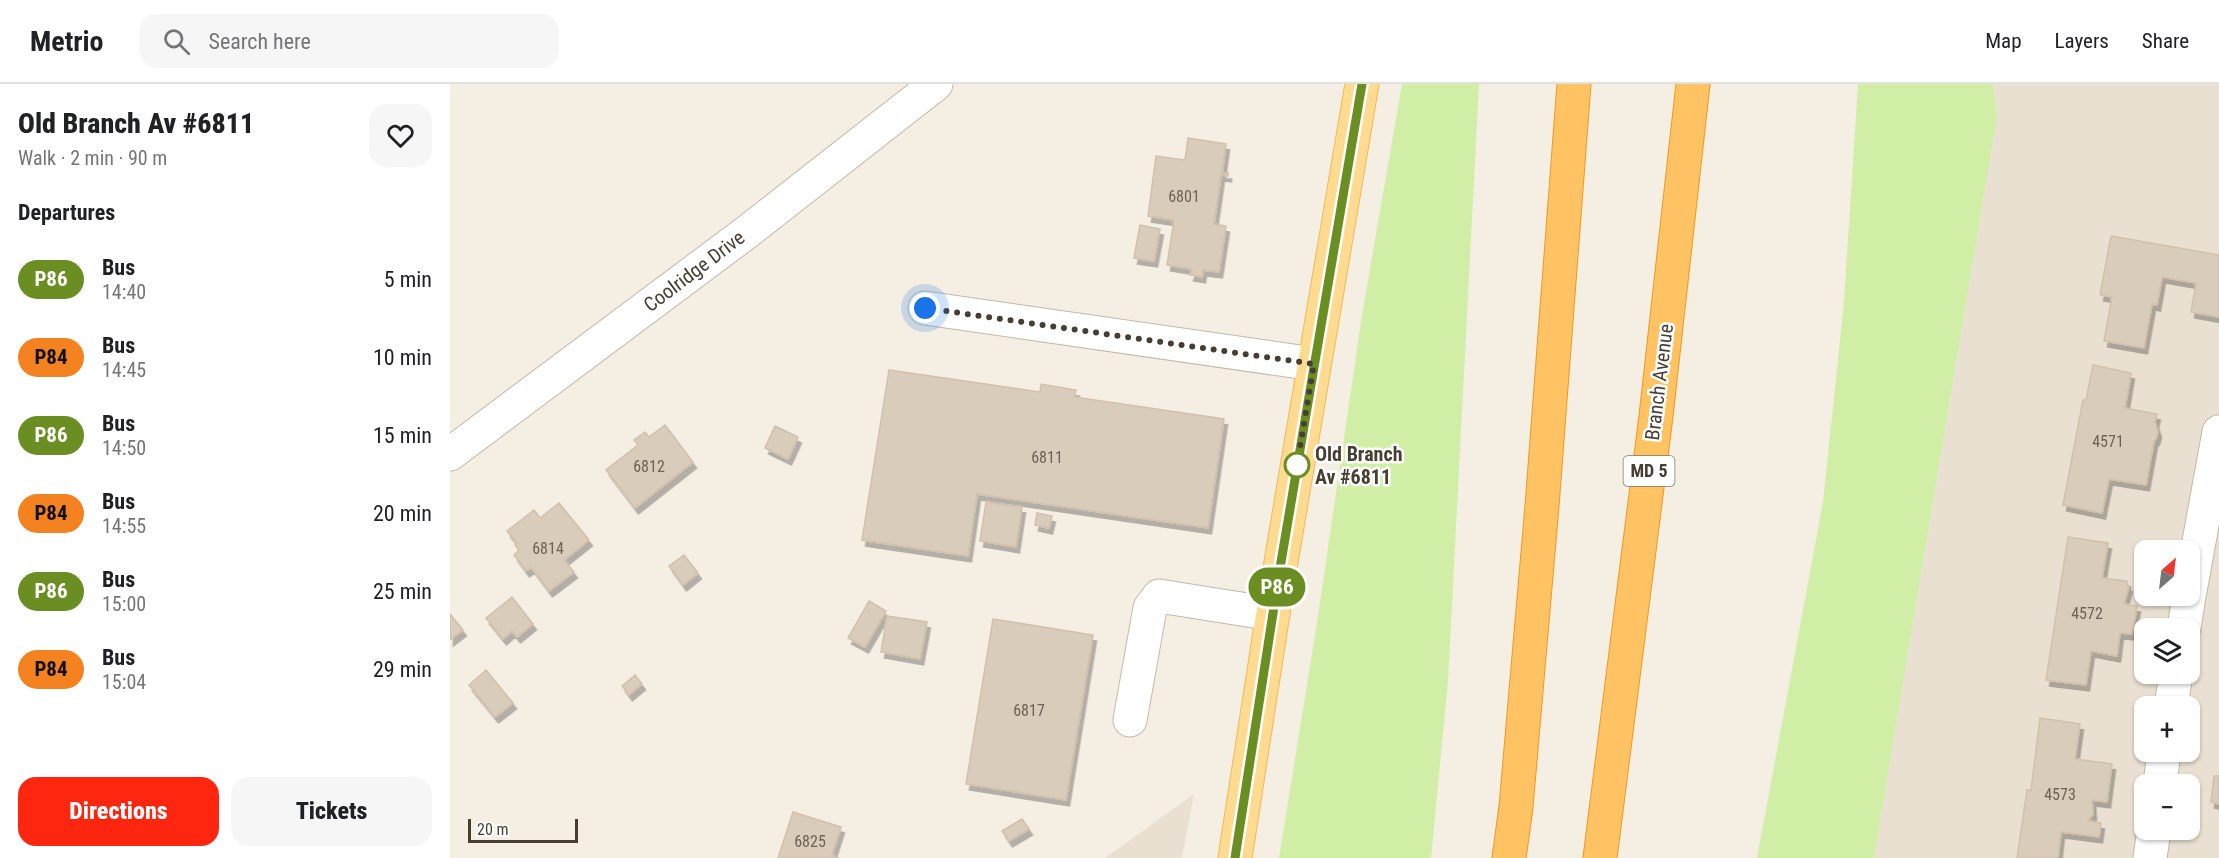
<!DOCTYPE html>
<meta charset="utf-8">
<style>
body{margin:0;font-family:"Roboto Condensed",sans-serif;background:#f6f6f6;color:#202124;height:100vh;display:flex;flex-direction:column;font-size:22px;white-space:nowrap}
*{box-sizing:border-box;margin:0}
p{font-size:20px;color:#757577}
.icon{flex:none;width:33px;height:33px;fill:none;stroke:currentColor;stroke-width:2;stroke-linecap:round;stroke-linejoin:round}
.map{position:relative;flex:1;overflow:hidden}
.details{display:flex;flex-direction:column;background:#fff;width:450px}
.details>*{flex:none}
.badge{padding:0 12px;border-radius:20px;font-size:21px;line-height:39px}
.needle{width:39px;rotate:28deg}
.fabs{position:absolute;left:1684px;top:456px;display:grid;gap:12px}
.fabs a{display:grid;place-items:center;width:66px;height:66px;border-radius:12px;background:#fff;box-shadow:0 2px 4px #0004;font-size:30px}
.scale{position:absolute;left:18px;bottom:15px;width:110px;box-sizing:border-box;padding-left:6px;border:3px solid #473e33;border-top:0;font-size:16px;line-height:21px;white-space:nowrap;color:#473e33;-webkit-text-stroke:4px #fff;paint-order:stroke}
.you{position:absolute;width:30px;height:30px;margin:-15px;border:4px solid #fff;border-radius:50%;background:#1a73e8;box-shadow:0 0 0 9px #1a73e833}
.map>.badge{position:absolute;translate:-50% -50%;box-shadow:0 0 0 3px #fff}
h2{padding:0 18px;font-size:22px;line-height:54px}
.round{display:grid;place-items:center;flex:none;width:63px;height:63px;border-radius:18px;background:#f6f6f6}
.head{display:flex;align-items:center;justify-content:space-between;height:102px;padding:0 18px}
h1{font-size:28px;font-weight:800;line-height:45px}
.primary-button{display:flex;gap:12px;margin-top:auto;padding:12px 18px}
.primary-button a{flex:1;height:69px;border-radius:18px;background:#ff260f;color:#fff;font-size:24px;font-weight:800;line-height:69px;text-align:center}
.primary-button a+a{background:#f6f6f6;color:#202124}
ul{padding:0;list-style:none}
li{display:flex;align-items:center;gap:18px;height:78px;padding:0 18px}
li div{flex:1}
li b{display:block;font-size:22px}
li em{font-style:normal}
li .badge{min-width:66px;font-weight:700;text-align:center}
header{display:flex;align-items:center;gap:36px;box-sizing:border-box;height:84px;padding:0 30px;background:#fff;border-bottom:2px solid #e0e0e0}
header strong{font-size:28px}
nav{display:flex;gap:33px;margin-inline-start:auto;font-size:21px}
.search{width:420px;height:54px;background:#f6f6f6;display:flex;align-items:center;gap:15px;box-sizing:border-box;padding:0 21px;border-radius:18px;color:#757577;font-size:22px}
main{display:flex;flex:1;min-height:0}
.map>svg:first-child{display:block}
.residential{fill:#e9e0d1;fill-rule:evenodd}
.green{fill:#d1eea7}
.building{fill:#daccba;stroke:#d2c0aa;stroke-width:1.5;filter:url(#shadow)}
.lines{fill:none;stroke-linecap:round;stroke-linejoin:round}
.minor-casing{stroke:#c3b8a8;stroke-width:35}
.major-casing{stroke:#f2ba54;stroke-width:35}
.highway-casing{stroke:#f09922;stroke-width:35}
.minor{stroke:#fff;stroke-width:33}
.major{stroke:#ffda91;stroke-width:33}
.highway{stroke:#ffc363;stroke-width:33}
.line-casing{stroke:#fff;stroke-width:14}
.line{stroke:#6b8e23;stroke-width:9}
.walk{stroke:#473e33;stroke-width:6;stroke-dasharray:0 10.8}
.stop-dot{fill:#fff;stroke:#6b8e23;stroke-width:3}
.labels{text-anchor:middle;stroke-width:5;stroke-linejoin:round;paint-order:stroke}
.number-label{font-size:16px;fill:#6c6255}
.shield{fill:#fff;stroke:#7e7870;stroke-width:1.5}
.shield-label{font-size:18px;font-weight:bold;fill:#473e33}
.street-label{font-size:20px;fill:#473e33;stroke:#fff}
.stop-label{font-size:20px;font-weight:bold;fill:#473e33;stroke:#fff;text-anchor:start}
</style>
<header>
<strong>Metrio</strong>
<div class="search"><svg class="icon" aria-label="search" viewBox="0 0 24 24"><circle cx="10" cy="10" r="6"/><path d="M15 15l6 6"/></svg>Search here</div>
<nav><a>Map</a><a>Layers</a><a>Share</a></nav>
</header>
<main>
<section class="details">
<div class="head"><div><h1>Old Branch Av #6811</h1><p>Walk · 2 min · 90 m</p></div><a class="round"><svg class="icon" aria-label="heart" viewBox="0 0 24 24"><path d="M12 20l-8-8c-3-5 5-10 8-4 3-6 11-1 8 4z"/></svg></a></div>
<h2>Departures</h2>
<ul>
<li><span class="badge" style="background:#6b8e23;color:#fff">P86</span><div><b>Bus</b><p>14:40</p></div><em>5 min</em></li>
<li><span class="badge" style="background:#f58220;color:#111">P84</span><div><b>Bus</b><p>14:45</p></div><em>10 min</em></li>
<li><span class="badge" style="background:#6b8e23;color:#fff">P86</span><div><b>Bus</b><p>14:50</p></div><em>15 min</em></li>
<li><span class="badge" style="background:#f58220;color:#111">P84</span><div><b>Bus</b><p>14:55</p></div><em>20 min</em></li>
<li><span class="badge" style="background:#6b8e23;color:#fff">P86</span><div><b>Bus</b><p>15:00</p></div><em>25 min</em></li>
<li><span class="badge" style="background:#f58220;color:#111">P84</span><div><b>Bus</b><p>15:04</p></div><em>29 min</em></li>
</ul>
<div class="primary-button"><a>Directions</a><a>Tickets</a></div>
</section>
<div class="map">
<svg width="1769" height="774" viewBox="0 0 1769 774">
<defs>
<filter id="shadow"><feDropShadow dx="3.5" dy="6" stdDeviation="0" flood-color="#0004"/></filter>
</defs>
<rect width="100%" height="100%" fill="#f4eee3"/>
<!-- residential -->
<path class="residential" d="M 1543,0 L 1769,0 L 1769,774 L 1424,774 L 1547,33 ZM 1695,466 L 1740,466 L 1740,512 L 1695,512 ZM 1695,544 L 1740,544 L 1740,590 L 1695,590 ZM 1695,622 L 1740,622 L 1740,668 L 1695,668 ZM 1695,700 L 1740,700 L 1740,746 L 1695,746 Z
M 744,710 L 732,774 L 655,774 Z"/>
<!-- green -->
<path class="green" d="M 952,0 L 1029,0 L 998,597 L 981,774 L 829,774 L 867,539 L 912,231 Z
M 1408,0 L 1543,0 L 1547,33 L 1424,774 L 1307,774 L 1373,418 L 1394,218 Z"/>
<!-- building -->
<path class="building" d="M 738,54 L 776,60 L 772,89 L 778,89 L 778,92 L 771,91 L 764,140 L 776,142 L 769,188 L 753,186 L 752,193 L 740,191 L 742,185 L 717,181 L 724,136 L 698,132 L 706,72 L 735,76 Z
M 690,141 L 710,145 L 704,177 L 684,174 Z
M 1661,152 L 1769,171 L 1769,233 L 1741,228 L 1746,199 L 1712,193 L 1707,221 L 1702,220 L 1694,264 L 1654,257 L 1662,213 L 1650,211 Z
M 1643,281 L 1681,289 L 1675,324 L 1707,330 L 1705,338 L 1708,348 L 1706,355 L 1704,357 L 1696,401 L 1659,395 L 1652,429 L 1613,421 L 1633,316 L 1636,316 Z
M 439,286 L 590,308 L 591,300 L 626,306 L 624,313 L 774,335 L 758,444 L 527,410 L 518,472 L 412,456 Z
M 215,341 L 243,378 L 185,424 L 156,386 L 188,361 L 184,356 L 195,348 L 199,353 Z
M 325,342 L 348,353 L 338,375 L 315,364 Z
M 536,418 L 572,423 L 566,463 L 530,457 Z
M 109,419 L 139,456 L 114,476 L 124,488 L 99,507 L 81,483 L 76,487 L 64,471 L 69,466 L 65,461 L 67,459 L 57,447 L 84,426 L 90,434 Z
M 587,429 L 602,432 L 599,444 L 585,441 Z
M 1618,453 L 1658,459 L 1652,494 L 1677,497 L 1677,501 L 1679,502 L 1674,520 L 1687,522 L 1682,550 L 1670,549 L 1667,572 L 1641,567 L 1636,601 L 1596,596 Z
M 234,471 L 248,489 L 233,501 L 219,482 Z
M 62,513 L 83,540 L 67,553 L 62,547 L 53,555 L 36,534 Z
M 419,517 L 436,527 L 415,563 L 398,554 Z
M 0,530 L 13,546 L 0,556 Z
M 437,532 L 477,538 L 470,575 L 431,568 Z
M 543,535 L 643,551 L 616,716 L 516,700 Z
M 36,586 L 63,619 L 45,633 L 19,601 Z
M 185,591 L 192,600 L 179,611 L 172,602 Z
M 1590,634 L 1630,640 L 1625,675 L 1662,680 L 1657,718 L 1642,716 L 1643,730 L 1638,737 L 1651,739 L 1649,753 L 1611,748 L 1608,774 L 1567,774 L 1577,706 L 1581,706 Z
M 1764,692 L 1769,692 L 1769,720 L 1761,718 Z
M 343,728 L 391,743 L 382,771 L 389,774 L 328,774 Z
M 572,735 L 579,745 L 559,757 L 552,747 Z"/>
<g class="lines">
<!-- minor casing -->
<g class="minor-casing">
<path id="minor" d="M 475,224 L 864,280
M 0,370 L 297,148 L 486,0
M 1740,507 L 1769,348
M 1734,544 L 1739,512
M 1721,622 L 1726,590
M 680,636 L 700,524 L 709,512 L 823,530
M 1710,700 L 1714,668
M 1700,774 L 1704,746"/>
</g>
<!-- major casing -->
<g class="major-casing">
<path id="major" d="M 785,774 L 830,484 L 912,0"/>
</g>
<!-- highway casing -->
<g class="highway-casing">
<path id="highway" d="M 1059,774 L 1066,723 L 1092,422 L 1124,0
M 1150,774 L 1206,332 L 1243,0"/>
</g>
<!-- minor -->
<use href="#minor" class="minor"/>
<!-- major -->
<use href="#major" class="major"/>
<!-- highway -->
<use href="#highway" class="highway"/>
</g>
<g class="lines">
<!-- line casing -->
<g class="line-casing">
<path id="line" d="M 785,774 L 830,484 L 912,0"/>
</g>
<!-- line -->
<use href="#line" class="line"/>
<!-- walk -->
<path class="walk" d="M 475,224 L 864,280 L 847,381"/>
</g>
<!-- markers -->
<circle class="stop-dot" cx="847" cy="381" r="12"/>
<g class="labels">
<!-- number labels -->
<g class="number-label">
<text x="734" y="118">6801</text>
<text x="1658" y="363">4571</text>
<text x="597" y="379">6811</text>
<text x="199" y="388">6812</text>
<text x="98" y="470">6814</text>
<text x="1637" y="535">4572</text>
<text x="579" y="632">6817</text>
<text x="1610" y="716">4573</text>
<text x="360" y="763">6825</text>
</g>
<!-- shield labels -->
<rect class="shield" x="1173.5" y="372" width="51" height="30" rx="4.5"/>
<g class="shield-label">
<text x="1199" y="393">MD 5</text>
</g>
<!-- street labels -->
<g class="street-label">
<text transform="translate(244 187) rotate(-37)" y="7">Coolridge Drive</text>
<text transform="translate(1209 298) rotate(-83)" y="7">Branch Avenue</text>
</g>
<!-- stop labels -->
<g class="stop-label">
<text x="865" y="377">Old Branch<tspan x="865" dy="23">Av #6811</tspan></text>
</g>
</g>
</svg>
<div class="fabs">
<a><svg class="needle" viewBox="-14 -14 28 28"><path d="M0-13l5 13h-10z" fill="#e53935"/><path d="M0 13l5-13h-10z" fill="#757577"/></svg></a>
<a><svg class="icon" aria-label="layers" viewBox="0 0 24 24"><path d="M12 4l9 5-9 5-9-5zM3 14l9 5 9-5"/></svg></a>
<a>+</a>
<a>−</a>
</div>
<div class="scale">20 m</div>
<div class="you" style="left:475px;top:224px"></div>
<b class="badge" style="left:827px;top:503px;background:#6b8e23;color:#fff">P86</b>
</div>
</main>
